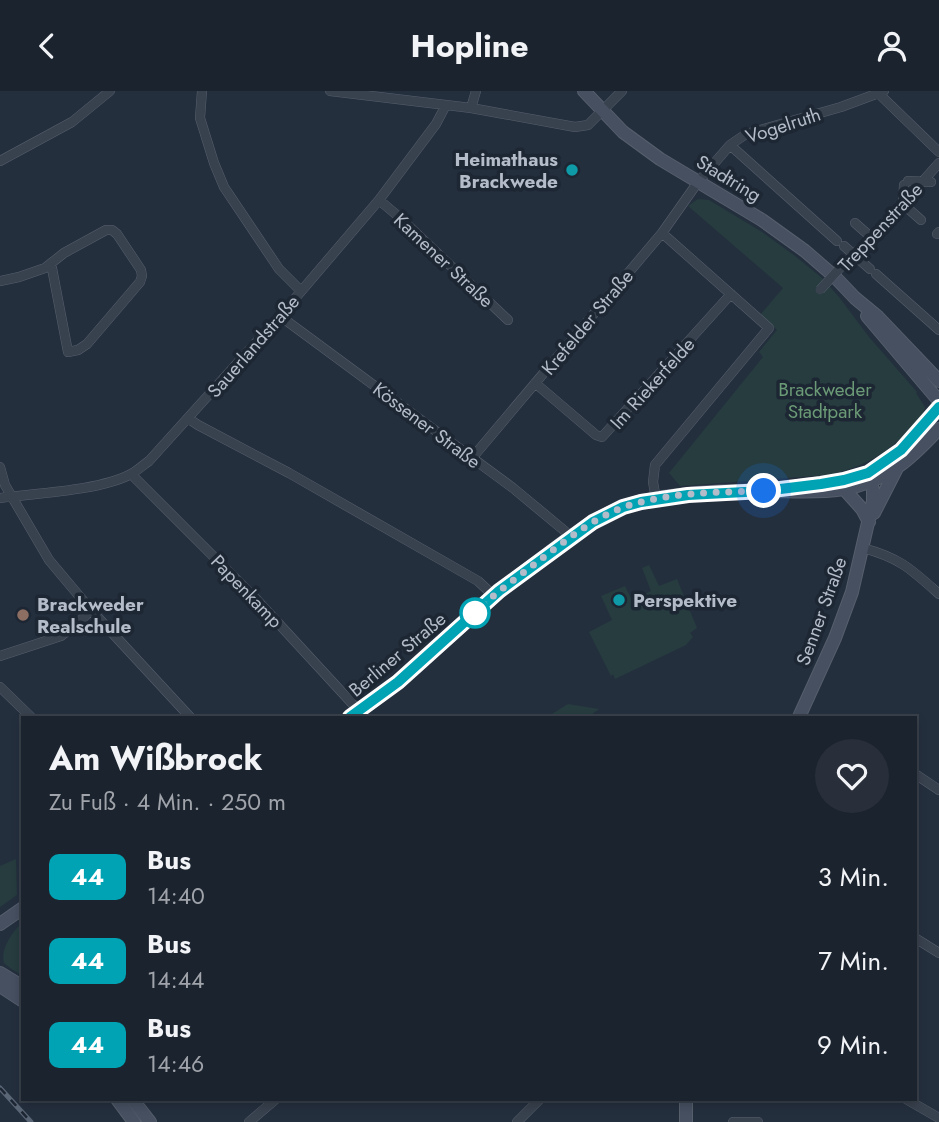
<!DOCTYPE html>
<html lang="de">
<meta charset="utf-8">
<style>
body{margin:0;font-family:Jost,sans-serif;background:#282f3a;color:#f1f3f6;height:100vh;display:flex;flex-direction:column;font-size:26px;white-space:nowrap}
*{box-sizing:border-box;margin:0}
p{font-size:23px;color:#a0a4aa}
.icon{flex:none;width:38px;height:38px;fill:none;stroke:currentColor;stroke-width:2;stroke-linecap:round;stroke-linejoin:round}
.map{position:relative;flex:1;overflow:hidden}
.sheet{position:absolute;left:21px;top:625px;width:896px;height:385px;display:flex;flex-direction:column;background:#1b232e;border-radius:0px;box-shadow:0 4px 10px #0003,0 0 0 2px #39404a}
.sheet>*{flex:none}
.badge{padding:0 14px;border-radius:10px;font-size:24px;line-height:46px}
.you{position:absolute;width:35px;height:35px;margin:-18px;border:5px solid #fff;border-radius:50%;background:#1a73e8;box-shadow:0 0 0 10px #1a73e833}
.map>.badge{position:absolute;translate:-50% -50%;box-shadow:0 0 0 4px #fff}
.round{display:grid;place-items:center;flex:none;width:74px;height:74px;border-radius:37px;background:#282f3a}
.summary{display:flex;align-items:center;justify-content:space-between;height:119px;padding:0 28px}
h1{font-size:33px;font-weight:700;line-height:52px}
ul{padding:0;list-style:none}
li{display:flex;align-items:center;gap:21px;height:84px;padding:0 28px}
li div{flex:1}
li b{display:block;font-size:26px}
li em{font-style:normal}
li .badge{min-width:77px;font-weight:700;text-align:center}
header{display:flex;justify-content:space-between;align-items:center;height:91px;padding:0 28px;background:#1b232e;font-size:32px;font-weight:700}
.map>svg:first-child{display:block}
.green{fill:#263c3f}
.lines{fill:none;stroke-linecap:round;stroke-linejoin:round}
.street-casing{stroke:#565f6c;stroke-width:10}
.secondary-casing{stroke:#565f6c;stroke-width:14}
.street{stroke:#38414e;stroke-width:9}
.secondary{stroke:#465061;stroke-width:12}
.rail-casing{stroke:#5a6575;stroke-width:5}
.rail{stroke:#1d2633;stroke-width:2.5;stroke-dasharray:8;stroke-linecap:butt}
.street-bridge-casing{stroke:#565f6c;stroke-width:10;stroke-linecap:butt}
.street-bridge{stroke:#38414e;stroke-width:9}
.line-casing{stroke:#fff;stroke-width:16}
.line{stroke:#00a3b4;stroke-width:10}
.walk{stroke:#b4bcc9;stroke-width:7;stroke-dasharray:0 12.6}
.culture-dot{fill:#0f9aa8;stroke:#1d2633;stroke-width:2.5}
.stop-dot{fill:#fff;stroke:#00a3b4;stroke-width:3.5}
.education-dot{fill:#8d6e63;stroke:#1d2633;stroke-width:2.5}
.labels{text-anchor:middle;stroke-width:7;stroke-linejoin:round;paint-order:stroke}
.street-label{font-size:19px;fill:#b4bcc9;stroke:#1d2633}
.poi-label{font-size:19px;font-weight:bold;fill:#b4bcc9;stroke:#1d2633;text-anchor:start}
.park-label{font-size:19px;fill:#6b9a76;stroke:#1d2633}
</style>
<header><svg class="icon" aria-label="back" viewBox="0 0 24 24"><path d="M15 5l-7 7 7 7"/></svg>Hopline<svg class="icon" aria-label="person" viewBox="0 0 24 24"><circle cx="12" cy="8" r="4"/><path d="M4 21q1-7 8-7t8 7"/></svg></header>
<div class="map">
<svg width="939" height="1031" viewBox="0 0 939 1031">
<rect width="100%" height="100%" fill="#242f3e"/>
<!-- green -->
<path class="green" d="M 698,108 L 709,109 L 762,141 L 795,165 L 822,187 L 839,206 L 869,246 L 917,301 L 916,302 L 925,316 C 923,327 914,335 906,343 C 881,366 860,377 827,384 L 680,395 L 669,382 L 763,266 L 759,261 L 777,239 L 760,224 L 783,197 L 688,115 Z
M 649,474 L 659,495 L 677,488 L 697,537 L 690,542 L 693,546 L 686,554 L 615,588 L 613,583 L 611,585 L 589,541 L 612,529 L 601,505 L 625,495 L 632,509 L 651,500 L 642,477 Z
M 568,613 L 599,618 L 588,626 L 517,626 L 522,625 L 547,626 Z
M 16,768 L 17,804 L 0,816 L 0,775 Z
M 23,831 L 23,885 C 17,881 9,877 4,872 C 0,858 13,840 23,831 Z"/>
<g class="lines">
<!-- street casing -->
<g class="street-casing">
<path id="street" d="M 202,0 L 200,27 L 214,72 L 224,96 L 279,178 L 301,200
M 330,0 L 471,17 L 575,36 L 588,34 L 622,0
M 878,2 L 939,61
M 471,17 L 476,0
M 730,54 L 837,150
M 0,70 L 72,31 L 110,0
M 908,90 L 931,91
M 904,94 L 903,113 L 921,129
M 379,109 L 398,125 L 508,229
M 855,132 L 872,147
M 937,143 L 939,141
M 844,155 L 870,178
M 848,168 L 872,147 L 939,72
M 876,183 L 939,239
M 0,190 L 19,186 L 45,177 L 64,162 L 106,139 L 112,139 L 117,143 L 141,179 L 142,185 L 140,191 L 87,253 L 78,259 L 68,261 L 51,172
M 280,225 L 513,397 L 566,441 L 570,447
M 535,292 L 596,344 L 602,346 L 731,203
M 189,328 L 198,334 L 289,382 L 478,490 L 494,505
M 472,367 L 662,142 L 698,91 L 730,54 L 746,43 L 841,16 L 884,0
M 0,376 L 5,394 L 49,469 L 91,519 L 190,626
M 131,383 L 256,508 L 360,621
M 0,407 C 37,402 99,400 131,383 C 137,380 143,374 149,370 L 280,225 L 379,109 L 436,33 L 446,14
M 656,408 L 653,391 L 655,374 L 769,237 L 662,142
M 863,457 C 900,467 911,478 939,503
M 0,565 L 61,545 L 78,532 L 91,519
M 0,596 L 31,626
M 915,683 L 939,699
M 915,847 L 939,862
M 906,1008 L 939,1027
M 249,1031 L 276,1008
M 517,1031 L 540,1008
M 733,1031 L 758,1031"/>
</g>
<!-- secondary casing -->
<g class="secondary-casing">
<path id="secondary" d="M 584,0 L 623,41 L 660,68 L 762,129 L 805,160 L 835,186 L 855,207 L 878,226 L 939,290
M 867,225 L 939,310
M 803,394 C 824,392 847,391 867,382 C 898,369 918,340 939,316
M 845,399 L 862,418 L 869,431
M 874,422 L 897,377
M 351,626 C 405,590 449,541 500,500 C 516,486 533,474 550,461 C 578,440 607,418 642,410 C 681,402 724,399 763,400 C 813,400 851,407 896,377 C 912,367 926,351 939,338
M 799,626 L 835,547 L 852,501 L 873,410 L 873,399 L 868,382
M 0,833 L 23,817
M 0,882 L 23,896
M 0,895 L 23,910
M 117,1008 L 134,1031
M 132,1008 L 150,1031
M 686,1031 L 686,1008"/>
</g>
<!-- street -->
<use href="#street" class="street"/>
<!-- secondary -->
<use href="#secondary" class="secondary"/>
<!-- rail casing -->
<g class="rail-casing">
<path id="rail" d="M 0,997 L 31,1031"/>
</g>
<!-- rail -->
<use href="#rail" class="rail"/>
<!-- street-bridge casing -->
<g class="street-bridge-casing">
<path id="street-bridge" d="M 820,199 L 848,168"/>
</g>
<!-- street-bridge -->
<use href="#street-bridge" class="street-bridge"/>
</g>
<g class="lines">
<!-- line casing -->
<g class="line-casing">
<path id="line" d="M 350,626 L 398,591 L 499,500 L 593,431 L 623,416 L 641,411 L 688,404 L 764,400 L 821,393 L 844,389 L 868,382 L 901,359 L 939,316"/>
</g>
<!-- line -->
<use href="#line" class="line"/>
<!-- walk -->
<path class="walk" d="M 475,522 C 490,506 515,488 536,472 C 568,448 601,420 641,411 C 681,401 724,401 764,400"/>
</g>
<!-- markers -->
<g class="culture-dot">
<circle cx="572" cy="79" r="7"/>
<circle cx="619" cy="509" r="7"/>
</g>
<circle class="stop-dot" cx="475" cy="522" r="14"/>
<circle class="education-dot" cx="23" cy="524" r="7"/>
<g class="labels">
<!-- street labels -->
<g class="street-label">
<text transform="translate(783 34) rotate(-18)" y="7">Vogelruth</text>
<text transform="translate(729 87) rotate(31)" y="7">Stadtring</text>
<text transform="translate(880 136) rotate(-47)" y="7">Treppenstraße</text>
<text transform="translate(444 169) rotate(43)" y="7">Kamener Straße</text>
<text transform="translate(587 231) rotate(-50)" y="7">Krefelder Straße</text>
<text transform="translate(253 255) rotate(-49)" y="7">Sauerlandstraße</text>
<text transform="translate(652 292) rotate(-48)" y="7">Im Riekerfelde</text>
<text transform="translate(427 334) rotate(37)" y="7">Kössener Straße</text>
<text transform="translate(247 500) rotate(46)" y="7">Papenkamp</text>
<text transform="translate(821 520) rotate(-70)" y="7">Senner Straße</text>
<text transform="translate(397 563) rotate(-40)" y="7">Berliner Straße</text>
</g>
<!-- poi labels -->
<g class="poi-label">
<text x="558" y="75" text-anchor="end">Heimathaus<tspan x="558" dy="22">Brackwede</tspan></text>
<text x="633" y="516">Perspektive</text>
<text x="37" y="520">Brackweder<tspan x="37" dy="22">Realschule</tspan></text>
</g>
<!-- park labels -->
<g class="park-label">
<text x="825" y="305">Brackweder<tspan x="825" dy="22">Stadtpark</tspan></text>
</g>
</g>
</svg>
<div class="you" style="left:764px;top:400px"></div>
<section class="sheet">
<div class="summary"><div><h1>Am Wißbrock</h1><p>Zu Fuß · 4 Min. · 250 m</p></div><a class="round"><svg class="icon" aria-label="heart" viewBox="0 0 24 24"><path d="M12 20l-8-8c-3-5 5-10 8-4 3-6 11-1 8 4z"/></svg></a></div>
<ul>
<li><span class="badge" style="background:#00a3b4;color:#fff">44</span><div><b>Bus</b><p>14:40</p></div><em>3 Min.</em></li>
<li><span class="badge" style="background:#00a3b4;color:#fff">44</span><div><b>Bus</b><p>14:44</p></div><em>7 Min.</em></li>
<li><span class="badge" style="background:#00a3b4;color:#fff">44</span><div><b>Bus</b><p>14:46</p></div><em>9 Min.</em></li>
</ul>
</section>
</div>
